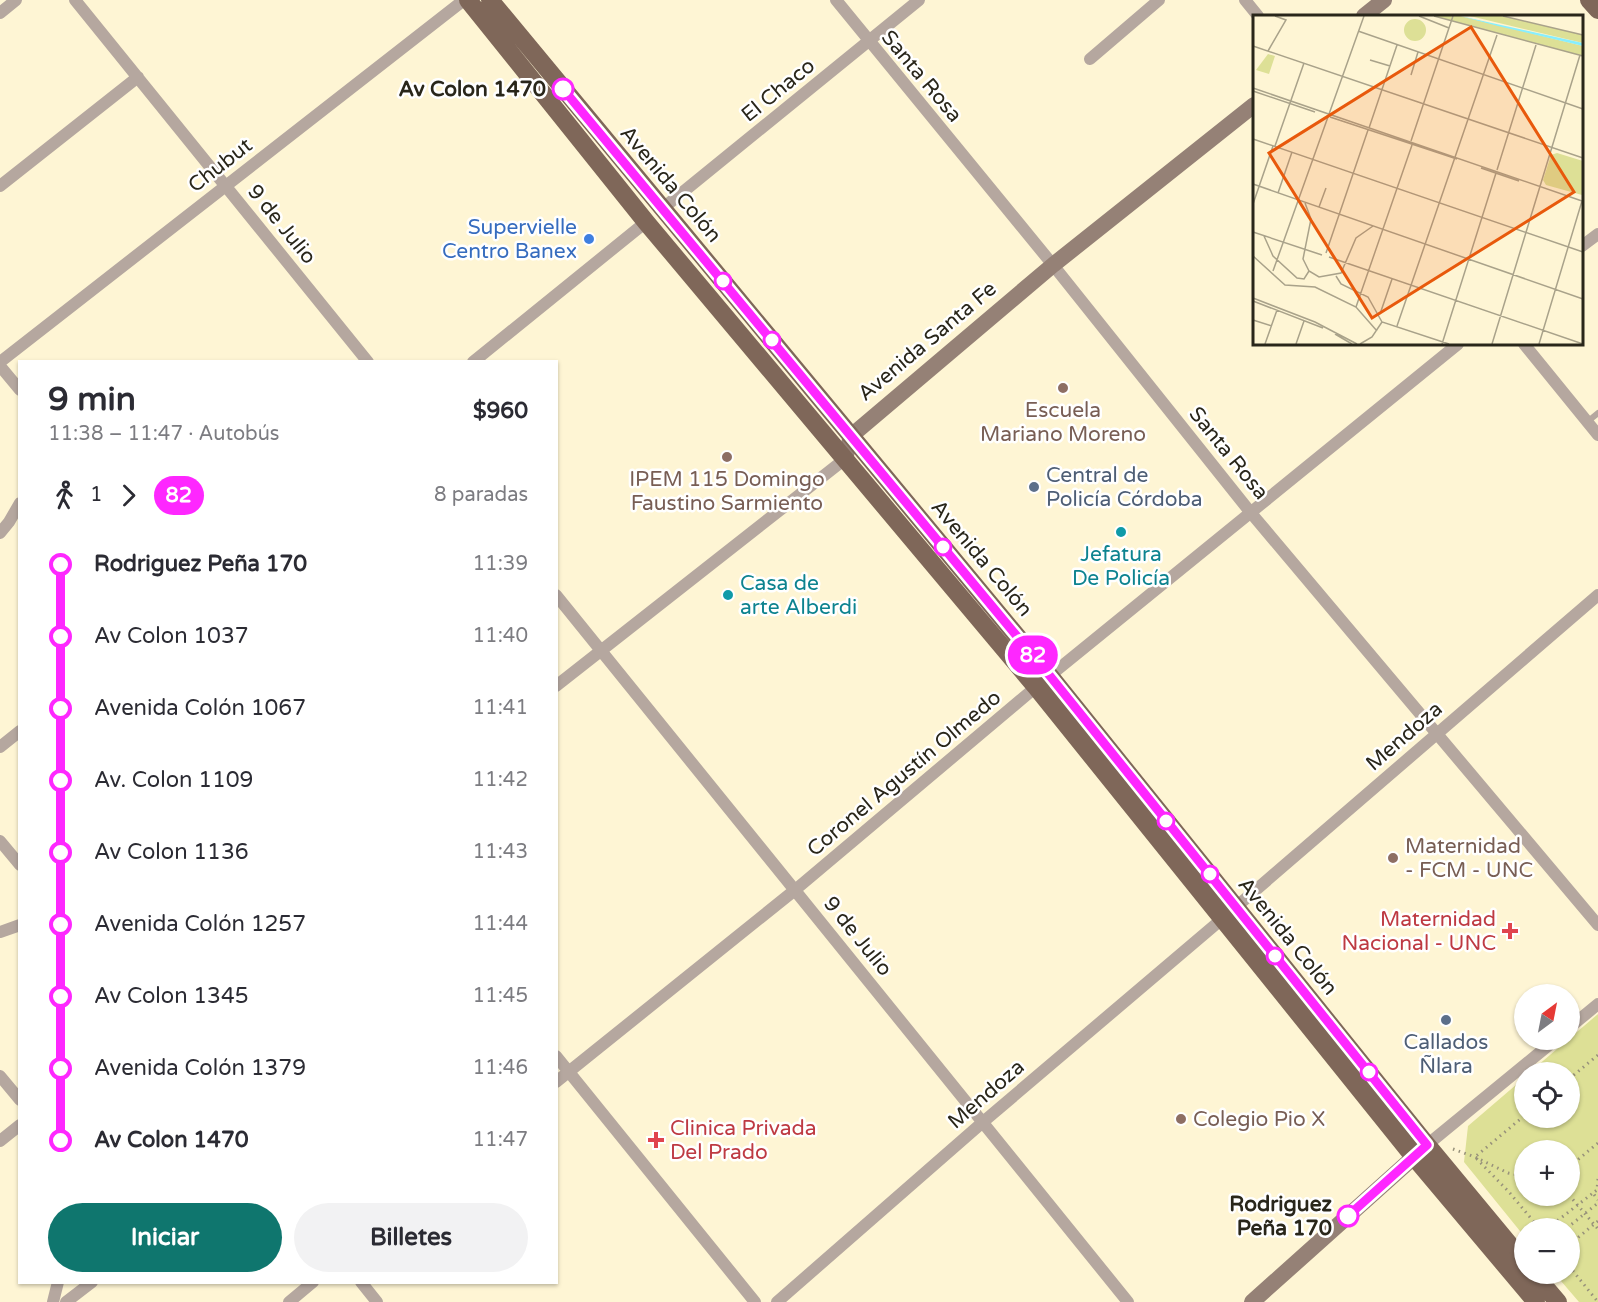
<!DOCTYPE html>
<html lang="es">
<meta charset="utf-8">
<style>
body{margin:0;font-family:"Varela Round",sans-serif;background:#f2f2f3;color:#2b2b33;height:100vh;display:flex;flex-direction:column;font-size:22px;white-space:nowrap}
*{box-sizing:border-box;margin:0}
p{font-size:20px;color:#7c7c81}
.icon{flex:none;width:33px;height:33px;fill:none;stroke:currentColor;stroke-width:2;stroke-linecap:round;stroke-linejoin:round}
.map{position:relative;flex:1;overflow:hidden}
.sheet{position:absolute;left:18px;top:360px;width:540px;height:924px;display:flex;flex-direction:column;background:#fff;border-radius:0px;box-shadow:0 2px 4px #0004}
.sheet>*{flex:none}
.badge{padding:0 12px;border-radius:20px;font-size:21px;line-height:39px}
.needle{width:39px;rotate:32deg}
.buttons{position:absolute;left:1514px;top:984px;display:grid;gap:12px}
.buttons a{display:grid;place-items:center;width:66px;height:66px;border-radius:50%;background:#fff;box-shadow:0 2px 4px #0004;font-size:30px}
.map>.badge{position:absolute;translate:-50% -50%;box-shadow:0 0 0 3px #fff}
.legs{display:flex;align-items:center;gap:9px;height:66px;padding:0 30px;font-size:20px}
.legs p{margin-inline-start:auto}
.overview{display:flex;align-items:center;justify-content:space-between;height:102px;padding:0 30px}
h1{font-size:33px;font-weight:700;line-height:45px}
.cta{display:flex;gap:12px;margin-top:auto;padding:12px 30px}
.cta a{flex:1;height:69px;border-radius:36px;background:#0f766e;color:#fff;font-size:24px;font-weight:700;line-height:69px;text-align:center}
.cta a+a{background:#f2f2f3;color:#2b2b33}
ul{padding:0 30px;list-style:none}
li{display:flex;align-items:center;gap:21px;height:72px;font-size:22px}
li i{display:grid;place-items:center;width:9px;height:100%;margin:0 8px;background:currentColor}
li i::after{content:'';width:15px;height:15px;margin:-8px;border:4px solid;border-radius:50%;background:#fff}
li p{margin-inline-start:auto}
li:first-child i{background:linear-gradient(#0000 50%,currentColor 0)}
li:last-child i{background:linear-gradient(currentColor 50%,#0000 0)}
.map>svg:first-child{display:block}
.green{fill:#dde096;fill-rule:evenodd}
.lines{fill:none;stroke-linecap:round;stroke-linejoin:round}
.path{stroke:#97917a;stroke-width:3;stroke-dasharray:1.5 4.5;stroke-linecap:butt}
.lane{stroke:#b5a79f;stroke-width:6}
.street{stroke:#b5a79f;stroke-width:12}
.secondary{stroke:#958176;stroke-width:16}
.primary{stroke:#7f6759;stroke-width:18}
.line-1-casing{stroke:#fff;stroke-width:14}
.line-1{stroke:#fe27ff;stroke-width:9}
.stop-1-dot{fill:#fff;stroke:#fe27ff;stroke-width:3}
.shop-dot{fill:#3f7fe0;stroke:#fff;stroke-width:2}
.education-dot{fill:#8d6e63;stroke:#fff;stroke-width:2}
.service-dot{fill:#5c6f8a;stroke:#fff;stroke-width:2}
.culture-dot{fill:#0f9aa8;stroke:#fff;stroke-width:2}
.health-dot{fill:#e0444e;stroke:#fff;stroke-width:2}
.labels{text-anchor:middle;stroke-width:5;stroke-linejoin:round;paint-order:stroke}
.street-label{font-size:21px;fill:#29261a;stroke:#fff}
.stop-label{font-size:21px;font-weight:bold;fill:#29261a;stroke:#fff;text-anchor:end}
.shop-label{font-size:21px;fill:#366cbe;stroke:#fff;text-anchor:end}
.education-label{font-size:21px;fill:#785e54;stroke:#fff}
.service-label{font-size:21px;fill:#4e5e75;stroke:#fff;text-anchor:start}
.culture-label{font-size:21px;fill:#0d838f;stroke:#fff}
.health-label{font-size:21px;fill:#be3a42;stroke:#fff;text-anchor:end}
.inset-road{fill:none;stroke:#a9a28a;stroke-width:1.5}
.view{fill:#e8590c;fill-opacity:0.15;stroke:#e8590c;stroke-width:3}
.inset-edge{fill:none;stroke:#29261a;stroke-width:3}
</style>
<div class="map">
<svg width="1598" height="1302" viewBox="0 0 1598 1302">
<rect width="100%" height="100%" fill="#fef5d4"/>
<!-- green -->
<path class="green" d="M 1598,1014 L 1598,1302 L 1579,1302 L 1555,1274 L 1569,1274 L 1569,1228 L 1524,1228 L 1524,1236 L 1464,1162 L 1468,1126 L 1524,1078 L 1524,1118 L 1569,1118 L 1569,1072 L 1530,1072 ZM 1524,1150 L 1569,1150 L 1569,1196 L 1524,1196 Z"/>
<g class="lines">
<!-- path -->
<path class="path" d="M 1569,1079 L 1598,1055
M 1524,1116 L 1475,1157 L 1509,1192 L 1539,1228
M 1453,1149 L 1475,1157 L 1508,1173 L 1524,1176
M 1569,1167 L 1598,1143
M 1598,1179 L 1597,1190 L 1593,1193 L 1598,1200
M 1569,1195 L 1598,1229
M 1548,1228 L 1593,1193
M 1567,1228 L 1598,1203
M 1569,1245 L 1598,1221
M 1569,1266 L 1598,1302"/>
<!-- lane -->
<path class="lane" d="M 1587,422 L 1598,413"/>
<!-- street -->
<path class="street" d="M 75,0 L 368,362
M 836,0 L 1053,265 L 1251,513 L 1598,925
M 1245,0 L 1258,16
M 0,13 L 16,0
M 1090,59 L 1159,0
M 0,186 L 138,77
M 662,209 L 919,0
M 1582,246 L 1598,234
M 1524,344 L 1598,435
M 0,362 L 464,0
M 473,362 L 646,222
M 0,366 L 20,390
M 0,533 L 9,522 L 20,503
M 556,595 L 1128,1302
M 556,686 L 845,459
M 0,747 L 20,731
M 0,841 L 20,865
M 1236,907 L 1598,595
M 0,932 L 20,925
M 1569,1028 L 1598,1004
M 556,1056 L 755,1302
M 0,1076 L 20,1100
M 556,1082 L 795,890 L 1036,687 L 1458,344
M 0,1141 L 20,1125
M 1427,1145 L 1555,1040
M 361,1282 L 377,1302
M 53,1302 L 58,1282
M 66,1302 L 92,1282
M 289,1302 L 313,1282
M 777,1302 L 983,1122 L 1222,919"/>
<!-- secondary -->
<path class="secondary" d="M 1364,16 L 1384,0
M 845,459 L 851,436 L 1053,265 L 1254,105
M 1252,1302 L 1424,1148"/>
<!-- primary -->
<path class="primary" d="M 468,0 L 646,222 L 1036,687 L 1414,1157 L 1536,1302
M 490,0 L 1050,676 L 1427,1145 L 1524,1262
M 1589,0 L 1598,10
M 1534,1274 L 1558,1302"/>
</g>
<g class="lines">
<!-- line-1 casing -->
<g class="line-1-casing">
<path id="line-1" d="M 563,89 L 1050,676 L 1427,1145 L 1348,1216"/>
</g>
<!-- line-1 -->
<use href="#line-1" class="line-1"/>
</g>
<!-- markers -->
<g class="stop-1-dot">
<circle cx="563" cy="89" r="10"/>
<circle cx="723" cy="281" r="8"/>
<circle cx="772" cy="340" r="8"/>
<circle cx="943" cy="547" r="8"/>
<circle cx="1166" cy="821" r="8"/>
<circle cx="1210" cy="874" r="8"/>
<circle cx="1275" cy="956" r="8"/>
<circle cx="1369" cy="1072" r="8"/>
<circle cx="1348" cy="1216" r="10"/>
</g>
<circle class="shop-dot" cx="589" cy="239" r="6"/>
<g class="education-dot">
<circle cx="1063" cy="388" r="6"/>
<circle cx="727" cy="457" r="6"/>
<circle cx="1393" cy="858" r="6"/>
<circle cx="1181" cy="1119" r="6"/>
</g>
<g class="service-dot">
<circle cx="1034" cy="487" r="6"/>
<circle cx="1446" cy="1020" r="6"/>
</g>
<g class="culture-dot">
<circle cx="1121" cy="532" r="6"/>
<circle cx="728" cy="595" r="6"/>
</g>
<g class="health-dot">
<path d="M1507 922h6v6h6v6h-6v6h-6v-6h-6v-6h6z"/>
<path d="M653 1131h6v6h6v6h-6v6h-6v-6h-6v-6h6z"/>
</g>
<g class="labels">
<!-- street labels -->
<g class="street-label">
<text transform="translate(922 76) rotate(50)" y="7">Santa Rosa</text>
<text transform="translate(778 90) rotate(-39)" y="7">El Chaco</text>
<text transform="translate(220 165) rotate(-38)" y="7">Chubut</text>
<text transform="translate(671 184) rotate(50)" y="7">Avenida Colón</text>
<text transform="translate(282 224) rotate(51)" y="7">9 de Julio</text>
<text transform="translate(927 341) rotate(-40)" y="7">Avenida Santa Fe</text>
<text transform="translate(1229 453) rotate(51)" y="7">Santa Rosa</text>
<text transform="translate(982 558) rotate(50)" y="7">Avenida Colón</text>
<text transform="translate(1404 736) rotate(-41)" y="7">Mendoza</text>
<text transform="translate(904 773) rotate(-40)" y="7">Coronel Agustín Olmedo</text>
<text transform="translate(858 936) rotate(51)" y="7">9 de Julio</text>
<text transform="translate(1288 936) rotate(51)" y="7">Avenida Colón</text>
<text transform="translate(986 1094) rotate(-41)" y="7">Mendoza</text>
</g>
<!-- stop labels -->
<g class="stop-label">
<text x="546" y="96">Av Colon 1470</text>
<text x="1332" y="1211">Rodriguez<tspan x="1332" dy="24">Peña 170</tspan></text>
</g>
<!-- shop labels -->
<g class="shop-label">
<text x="577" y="234">Supervielle<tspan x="577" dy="24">Centro Banex</tspan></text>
</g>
<!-- education labels -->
<g class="education-label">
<text x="1063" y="417">Escuela<tspan x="1063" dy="24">Mariano Moreno</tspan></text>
<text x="727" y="486">IPEM 115 Domingo<tspan x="727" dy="24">Faustino Sarmiento</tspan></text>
<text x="1405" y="853" text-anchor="start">Maternidad<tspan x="1405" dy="24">- FCM - UNC</tspan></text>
<text x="1193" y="1126" text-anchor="start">Colegio Pio X</text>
</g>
<!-- service labels -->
<g class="service-label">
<text x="1046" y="482">Central de<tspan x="1046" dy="24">Policía Córdoba</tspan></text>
<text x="1446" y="1049" text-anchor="middle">Callados<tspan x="1446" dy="24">Ñlara</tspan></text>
</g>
<!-- culture labels -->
<g class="culture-label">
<text x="1121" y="561">Jefatura<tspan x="1121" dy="24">De Policía</tspan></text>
<text x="740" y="590" text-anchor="start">Casa de<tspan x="740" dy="24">arte Alberdi</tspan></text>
</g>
<!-- health labels -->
<g class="health-label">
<text x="1496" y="926">Maternidad<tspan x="1496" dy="24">Nacional - UNC</tspan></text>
<text x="670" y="1135" text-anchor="start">Clinica Privada<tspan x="670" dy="24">Del Prado</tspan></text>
</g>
</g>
<!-- overview -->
<g transform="translate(1253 15)">
<rect width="330" height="330" fill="#fef5d4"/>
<path d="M 181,1 L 207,1 L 330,31 L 330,41 ZM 217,1 L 250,1 L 330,20 L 330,28 ZM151 15a11 11 0 1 1 22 0a11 11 0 1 1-22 0ZM 15,39 L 22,41 L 16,59 L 3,55 ZM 304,138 L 330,146 L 329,180 L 293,170 L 290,165 L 298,140 Z" fill="#dde096"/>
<path d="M 207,1 L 330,28 L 330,31 L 245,11 Z" fill="#87eefe"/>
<path class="inset-road" d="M 166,1 L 196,13M 181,1 L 330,41M 250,1 L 330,20M 105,16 L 330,94M 0,31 L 330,143M 15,36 L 33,5 L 22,1M 117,45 L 137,51M 158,60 L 165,37M 0,73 L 329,186M 0,76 L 62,97M 77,102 L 204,144M 116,113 L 144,30M 0,124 L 330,237M 158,126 L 200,1M 22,131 L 51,48M 228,153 L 266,166M 244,155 L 283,30M 0,169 L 330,284M 25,178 L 39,137M 52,188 L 58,204 L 50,244 L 56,256 L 66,262 L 88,258 L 103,223 L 120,211M 0,189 L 20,131M 66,192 L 73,173M 0,217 L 69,240M 11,221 L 20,241 L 44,263 L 51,264 L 56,256M 73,238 L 115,115M 0,241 L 32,270 L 62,272 L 103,292 L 124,316M 76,242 L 330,329M 20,256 L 111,1M 83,261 L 88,269 L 115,282 L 129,307 L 196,329M 0,283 L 62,307 L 104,329M 0,286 L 70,313M 103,292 L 159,130M 127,299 L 139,264M 0,305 L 19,311M 144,311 L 244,20M 82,319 L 99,329M 12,329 L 24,295M 43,329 L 51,306M 107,329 L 119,322 L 129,307M 189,329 L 243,158M 239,329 L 327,40M 286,329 L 329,186"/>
<path class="view" d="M 218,12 L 321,177 L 119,303 L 16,138 Z"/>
<rect width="330" height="330" class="inset-edge"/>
</g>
</svg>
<div class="buttons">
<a><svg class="needle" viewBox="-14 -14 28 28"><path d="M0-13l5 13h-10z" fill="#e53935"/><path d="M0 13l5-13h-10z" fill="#7c7c81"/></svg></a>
<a><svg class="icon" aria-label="locate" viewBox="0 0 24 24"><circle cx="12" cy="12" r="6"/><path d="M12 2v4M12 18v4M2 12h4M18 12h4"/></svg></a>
<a>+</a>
<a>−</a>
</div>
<b class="badge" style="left:1033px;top:655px;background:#fe27ff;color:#fff">82</b>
<section class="sheet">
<div class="overview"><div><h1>9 min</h1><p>11:38 – 11:47 · Autobús</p></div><b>$960</b></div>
<div class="legs"><svg class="icon" aria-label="walk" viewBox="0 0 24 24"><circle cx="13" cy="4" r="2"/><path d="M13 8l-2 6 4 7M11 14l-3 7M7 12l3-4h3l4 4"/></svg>1<svg class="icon" aria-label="forward" viewBox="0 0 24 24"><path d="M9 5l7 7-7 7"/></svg><b class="badge" style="background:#fe27ff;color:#fff">82</b><p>8 paradas</p></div>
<ul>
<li><i style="color:#fe27ff"></i><b>Rodriguez Peña 170</b><p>11:39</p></li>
<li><i style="color:#fe27ff"></i><span>Av Colon 1037</span><p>11:40</p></li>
<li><i style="color:#fe27ff"></i><span>Avenida Colón 1067</span><p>11:41</p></li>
<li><i style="color:#fe27ff"></i><span>Av. Colon 1109</span><p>11:42</p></li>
<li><i style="color:#fe27ff"></i><span>Av Colon 1136</span><p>11:43</p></li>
<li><i style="color:#fe27ff"></i><span>Avenida Colón 1257</span><p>11:44</p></li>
<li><i style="color:#fe27ff"></i><span>Av Colon 1345</span><p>11:45</p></li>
<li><i style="color:#fe27ff"></i><span>Avenida Colón 1379</span><p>11:46</p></li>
<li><i style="color:#fe27ff"></i><b>Av Colon 1470</b><p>11:47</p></li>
</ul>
<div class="cta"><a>Iniciar</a><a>Billetes</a></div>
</section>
</div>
